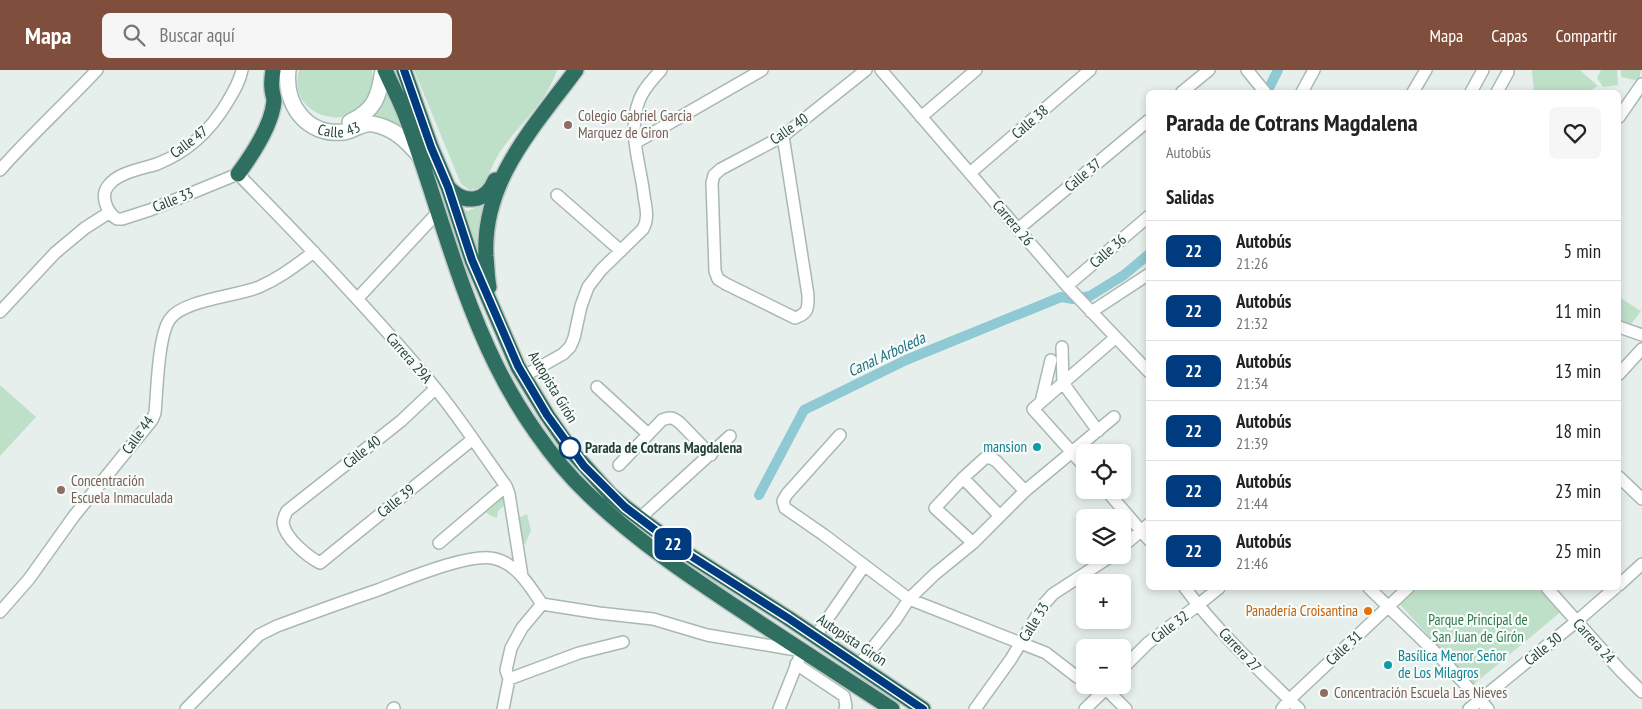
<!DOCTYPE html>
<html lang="es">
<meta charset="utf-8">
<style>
body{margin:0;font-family:"PT Sans Narrow",sans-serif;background:#f6f6f6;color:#222;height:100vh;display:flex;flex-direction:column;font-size:19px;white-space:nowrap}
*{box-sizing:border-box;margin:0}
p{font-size:16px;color:#767676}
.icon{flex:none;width:28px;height:28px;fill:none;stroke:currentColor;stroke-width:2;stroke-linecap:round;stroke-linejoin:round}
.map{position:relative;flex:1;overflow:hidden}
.panel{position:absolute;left:1146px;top:20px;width:475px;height:500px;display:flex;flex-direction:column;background:#fff;border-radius:8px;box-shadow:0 2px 8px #0003}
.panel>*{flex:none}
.badge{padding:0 10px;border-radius:8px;font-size:18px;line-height:32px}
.buttons{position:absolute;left:1076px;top:374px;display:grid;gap:10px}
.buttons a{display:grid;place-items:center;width:55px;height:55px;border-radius:8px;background:#fff;box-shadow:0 2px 8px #0003;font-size:25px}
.map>.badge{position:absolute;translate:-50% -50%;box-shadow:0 0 0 2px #fff}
h2{padding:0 20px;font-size:19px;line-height:45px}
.round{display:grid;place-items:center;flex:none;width:52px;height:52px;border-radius:8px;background:#f6f6f6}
.head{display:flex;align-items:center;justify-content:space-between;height:85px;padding:0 20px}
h1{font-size:24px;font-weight:700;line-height:38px}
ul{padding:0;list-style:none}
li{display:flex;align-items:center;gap:15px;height:60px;padding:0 20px;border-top:1px solid #e0e0e0}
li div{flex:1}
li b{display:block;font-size:19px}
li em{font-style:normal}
li .badge{min-width:55px;font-weight:700;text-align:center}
header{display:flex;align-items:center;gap:30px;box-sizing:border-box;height:70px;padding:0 25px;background:#804e3d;color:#fff}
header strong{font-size:24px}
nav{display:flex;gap:28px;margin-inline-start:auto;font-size:18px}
.search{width:350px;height:45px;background:#f6f6f6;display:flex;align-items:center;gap:12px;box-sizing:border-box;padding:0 18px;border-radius:8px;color:#767676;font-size:19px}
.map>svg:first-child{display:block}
.green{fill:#bfe0c8}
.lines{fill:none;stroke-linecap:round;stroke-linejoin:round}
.canal{stroke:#8ec9d4;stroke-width:10}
.street-casing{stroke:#a8b8b2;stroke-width:14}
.secondary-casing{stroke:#a4bbb3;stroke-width:18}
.highway-casing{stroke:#c2cac8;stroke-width:18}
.street{stroke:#fff;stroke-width:11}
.secondary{stroke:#fff;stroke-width:15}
.highway{stroke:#2f6f62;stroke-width:15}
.line-casing{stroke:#fff;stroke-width:11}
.line{stroke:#003b80;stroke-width:8}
.education-dot{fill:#8d6e63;stroke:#f7fbf9;stroke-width:2}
.culture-dot{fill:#0f9aa8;stroke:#f7fbf9;stroke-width:2}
.stop-dot{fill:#fff;stroke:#003b80;stroke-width:2.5}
.food-dot{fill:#e8710a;stroke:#f7fbf9;stroke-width:2}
.labels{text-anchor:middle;stroke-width:4.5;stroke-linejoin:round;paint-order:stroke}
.education-label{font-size:15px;fill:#785e54;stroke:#f7fbf9;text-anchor:start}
.street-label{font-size:15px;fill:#24423a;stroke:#f7fbf9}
.culture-label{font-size:15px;fill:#0d838f;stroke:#f7fbf9;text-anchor:end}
.stop-label{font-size:15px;font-weight:bold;fill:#24423a;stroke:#f7fbf9;text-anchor:start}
.food-label{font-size:15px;fill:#c56008;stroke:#f7fbf9;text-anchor:end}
.park-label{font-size:15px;fill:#2d7a4b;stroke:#f7fbf9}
.water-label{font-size:16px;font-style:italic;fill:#1c6f80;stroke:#f7fbf9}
</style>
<header>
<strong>Mapa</strong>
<div class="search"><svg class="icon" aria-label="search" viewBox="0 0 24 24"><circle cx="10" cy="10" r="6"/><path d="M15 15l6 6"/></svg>Buscar aquí</div>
<nav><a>Mapa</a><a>Capas</a><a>Compartir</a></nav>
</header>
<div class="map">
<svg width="1642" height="639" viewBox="0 0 1642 639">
<rect width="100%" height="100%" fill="#e6efeb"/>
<!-- green -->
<path class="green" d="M 299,0 L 372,0 C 381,70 283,56 299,0 Z
M 414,0 L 557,0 C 547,32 518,55 500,82 C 493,93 488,106 483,117 L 470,120 L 461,114 Z
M 1533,0 L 1580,0 L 1598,16 L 1587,22 L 1534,22 L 1532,1 Z
M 1601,0 L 1617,0 L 1618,15 L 1603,17 L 1597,8 Z
M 1621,0 L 1641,0 L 1639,11 L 1621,7 Z
M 385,12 L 405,63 L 367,48 Z
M 486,133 L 478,181 L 482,199 L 461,139 L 468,141 Z
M 1619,227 L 1641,241 L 1629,257 L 1619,252 Z
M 0,315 L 36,347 L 0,386 Z
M 498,425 L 503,429 L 504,436 L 498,441 L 497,448 L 491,446 L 483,440 Z
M 527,444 L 531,461 L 525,474 L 520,473 L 518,467 L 521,460 L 517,458 L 516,449 Z
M 1412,518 L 1544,518 L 1563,540 L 1473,615 L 1397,531 Z"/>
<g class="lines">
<!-- canal -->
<path class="canal" d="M 1269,18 L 1278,0
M 1084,227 L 1090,226 L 1124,205 L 1149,184
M 759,425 L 804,340 L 906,290 L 1061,227 L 1073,229"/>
<!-- street casing -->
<g class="street-casing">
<path id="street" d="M 242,0 C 240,11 234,21 228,31 C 211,60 188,82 157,94 C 142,99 118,102 108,116 C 100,126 107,143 117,149 L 122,149 L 150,140 L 238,104 C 303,170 367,237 427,308 C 456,342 480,380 506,416 L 509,424 L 522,506
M 881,0 L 1067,216 L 1149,302
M 1247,0 L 1265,22
M 1182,22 L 1209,0
M 1302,22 L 1314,0
M 1413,22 L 1426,0
M 1471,22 L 1483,0
M 1497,22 L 1508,2
M 921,47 L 976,0
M 1619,47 L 1642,14
M 783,66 L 808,225 C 808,238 809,243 795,248 L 726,214 L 718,209 L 715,201 L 712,113 L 714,105 L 721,99 L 783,66 L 866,0
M 635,73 L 762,0
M 0,100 C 31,65 65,34 97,0
M 970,103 L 1090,0
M 557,125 L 621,181
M 1018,159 L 1149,50
M 1067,216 L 1149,146
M 357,229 L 439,141
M 0,242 L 55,183 L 85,158 L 110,142
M 1091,242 L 1149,204
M 1619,257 L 1642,265
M 1062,277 L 1063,313 L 1098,361
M 1619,304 L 1642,279
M 524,306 L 563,284 L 570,277 L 574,268 L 581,236 L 588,217 L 601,200 L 643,159 C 649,148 646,138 644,126 C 641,96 627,61 639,31 C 643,19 653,9 661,0
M 597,317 L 648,364
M 435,319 L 401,351 L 287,441 C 285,445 283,449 283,453 C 285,468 307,486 320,493 L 473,369
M 1041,332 L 1051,290
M 840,365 L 787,424 L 783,431 L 785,438 L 824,465 L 909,529 L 1046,583 L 1077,607 L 1085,610
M 619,395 L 662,350 C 670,346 674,348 680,353 L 711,385
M 1085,397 L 1033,339 L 1115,268
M 1619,407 L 1642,429
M 963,408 L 999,445
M 1106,420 L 1149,470
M 639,449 L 730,366
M 439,473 L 506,416
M 973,473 L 935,438 L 963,408 L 985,388 L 991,388 L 996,391 L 1025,421
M 1122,477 L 1149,454
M 1619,515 L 1642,494
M 1185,518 C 1218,562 1259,600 1299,639
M 1369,518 L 1439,586 L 1488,639
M 1547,518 L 1620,600 L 1642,622
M 0,542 L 29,509 L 74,446 L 152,350 L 155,343 C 157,322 158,265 170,249 C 183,230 237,226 259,217 C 280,208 296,195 314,182
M 815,567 L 864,496
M 796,594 L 844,626 L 846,636 L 845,639
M 858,596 L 896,549 L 909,529 L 935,504 L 973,473 L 1025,421 L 1114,347
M 1122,599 L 1148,573 L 1198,535 L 1219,518
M 509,609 L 579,583 L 623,572
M 1096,615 L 1106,619 L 1126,639
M 186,639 L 259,565 L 277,556 C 310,544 342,532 375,521 C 402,511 471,481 496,489 C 518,495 530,517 542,534 L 599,543 L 653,549 L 707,565 L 802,581 L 779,639
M 393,639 L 394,638
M 503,639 L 509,609 L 506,600 L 511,578 L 522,558 L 542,534
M 975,639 L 1011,589 L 1044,534 L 1053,524 L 1113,485
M 1085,639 L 1110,615
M 1282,639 L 1289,630 L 1408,518
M 1469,639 L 1577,551 L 1615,518"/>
</g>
<!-- secondary casing -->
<g class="secondary-casing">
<g id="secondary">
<path id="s1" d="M 288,0 C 284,34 306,66 344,62 C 354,60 363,52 373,54 C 394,58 406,70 420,86"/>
<path d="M 350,52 C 375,40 379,27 383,0"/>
</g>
</g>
<!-- highway casing -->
<g class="highway-casing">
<path id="highway" d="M 385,0 C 393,18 403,36 409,55 C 438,135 458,218 496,295 C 517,338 552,390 587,423 C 639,474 700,513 760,553 C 804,582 848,610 892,639
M 404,0 L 431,77 L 448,117 L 472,190 L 518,297 L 547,345 L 574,384 L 610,424 L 625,437 L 683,481 L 788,548 L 923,639
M 238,104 C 252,85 272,55 274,31 C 274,27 272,23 272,19 C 271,13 272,6 273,0
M 448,117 C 464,135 486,133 495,110
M 489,217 C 487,207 487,197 486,186 C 482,111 534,57 576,0"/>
</g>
<!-- street -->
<use href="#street" class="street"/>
<!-- secondary -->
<use href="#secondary" class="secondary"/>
<!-- highway -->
<use href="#highway" class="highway"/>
</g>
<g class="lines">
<!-- line casing -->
<g class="line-casing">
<path id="line" d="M 404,0 L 431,77 L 448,117 L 472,190 L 518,296 L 547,345 L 584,396 L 625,437 L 683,481 L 788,548 L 923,639"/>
</g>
<!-- line -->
<use href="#line" class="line"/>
</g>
<!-- markers -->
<g class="education-dot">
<circle cx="568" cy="55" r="5"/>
<circle cx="61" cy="420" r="5"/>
<circle cx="1324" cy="623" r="5"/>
</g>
<g class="culture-dot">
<circle cx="1037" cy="377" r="5"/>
<circle cx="1388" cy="595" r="5"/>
</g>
<circle class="stop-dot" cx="570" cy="378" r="10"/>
<circle class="food-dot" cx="1368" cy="541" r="5"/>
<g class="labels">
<!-- education labels -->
<g class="education-label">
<text x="578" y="51">Colegio Gabriel Garcia<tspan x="578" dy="17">Marquez de Giron</tspan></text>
<text x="71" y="416">Concentración<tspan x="71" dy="17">Escuela Inmaculada</tspan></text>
<text x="1334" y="628">Concentración Escuela Las Nieves</text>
</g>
<!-- street labels -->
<g class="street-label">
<text transform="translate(1030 52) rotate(-41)" y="5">Calle 38</text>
<text dy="5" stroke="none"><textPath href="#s1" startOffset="92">Calle 43</textPath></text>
<text transform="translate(789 59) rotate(-35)" y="5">Calle 40</text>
<text transform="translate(189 72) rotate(-37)" y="5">Calle 47</text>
<text transform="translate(1083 105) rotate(-40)" y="5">Calle 37</text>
<text transform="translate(173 130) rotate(-22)" y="5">Calle 33</text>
<text transform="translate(1013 153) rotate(50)" y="5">Carrera 26</text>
<text transform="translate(1108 181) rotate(-41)" y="5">Calle 36</text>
<text transform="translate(409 288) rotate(49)" y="5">Carrera 29A</text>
<text transform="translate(553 317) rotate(59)" y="5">Autopista Girón</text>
<text transform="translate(138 365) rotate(-54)" y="5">Calle 44</text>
<text transform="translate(362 382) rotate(-38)" y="5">Calle 40</text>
<text transform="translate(396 431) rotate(-39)" y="5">Calle 39</text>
<text transform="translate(1034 552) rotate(-58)" y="5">Calle 33</text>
<text transform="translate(1170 557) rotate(-37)" y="5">Calle 32</text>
<text transform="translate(852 570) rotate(34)" y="5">Autopista Girón</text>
<text transform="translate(1594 571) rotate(48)" y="5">Carrera 24</text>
<text transform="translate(1344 578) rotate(-43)" y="5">Calle 31</text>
<text transform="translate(1543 579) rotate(-39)" y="5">Calle 30</text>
<text transform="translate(1240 580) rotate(47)" y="5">Carrera 27</text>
</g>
<!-- culture labels -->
<g class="culture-label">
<text x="1027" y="382">mansion</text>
<text x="1398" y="591" text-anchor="start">Basílica Menor Señor<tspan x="1398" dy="17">de Los Milagros</tspan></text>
</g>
<!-- stop labels -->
<g class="stop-label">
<text x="585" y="383">Parada de Cotrans Magdalena</text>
</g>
<!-- food labels -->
<g class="food-label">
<text x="1358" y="546">Panadería Croisantina</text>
</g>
<!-- park labels -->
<g class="park-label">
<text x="1478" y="555">Parque Principal de<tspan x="1478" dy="17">San Juan de Girón</tspan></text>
</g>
<!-- water labels -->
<g class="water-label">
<text transform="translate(886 284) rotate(-25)" y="6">Canal Arboleda</text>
</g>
</g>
</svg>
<div class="buttons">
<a><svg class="icon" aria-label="locate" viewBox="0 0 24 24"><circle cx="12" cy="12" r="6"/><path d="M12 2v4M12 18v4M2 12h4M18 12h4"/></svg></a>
<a><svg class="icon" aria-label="layers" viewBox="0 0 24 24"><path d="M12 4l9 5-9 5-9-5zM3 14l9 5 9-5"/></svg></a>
<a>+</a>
<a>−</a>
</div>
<b class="badge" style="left:673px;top:474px;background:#003b80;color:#fff">22</b>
<section class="panel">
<div class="head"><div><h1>Parada de Cotrans Magdalena</h1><p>Autobús</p></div><a class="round"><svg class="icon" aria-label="heart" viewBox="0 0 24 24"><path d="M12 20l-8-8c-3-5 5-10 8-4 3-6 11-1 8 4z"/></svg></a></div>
<h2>Salidas</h2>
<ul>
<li><span class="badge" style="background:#003b80;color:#fff">22</span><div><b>Autobús</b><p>21:26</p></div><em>5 min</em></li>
<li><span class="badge" style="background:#003b80;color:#fff">22</span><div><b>Autobús</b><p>21:32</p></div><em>11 min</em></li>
<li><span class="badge" style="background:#003b80;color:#fff">22</span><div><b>Autobús</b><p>21:34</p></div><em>13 min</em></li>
<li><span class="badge" style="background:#003b80;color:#fff">22</span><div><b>Autobús</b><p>21:39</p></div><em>18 min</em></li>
<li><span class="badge" style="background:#003b80;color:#fff">22</span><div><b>Autobús</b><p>21:44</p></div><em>23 min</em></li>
<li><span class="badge" style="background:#003b80;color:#fff">22</span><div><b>Autobús</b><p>21:46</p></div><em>25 min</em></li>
</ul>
</section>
</div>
